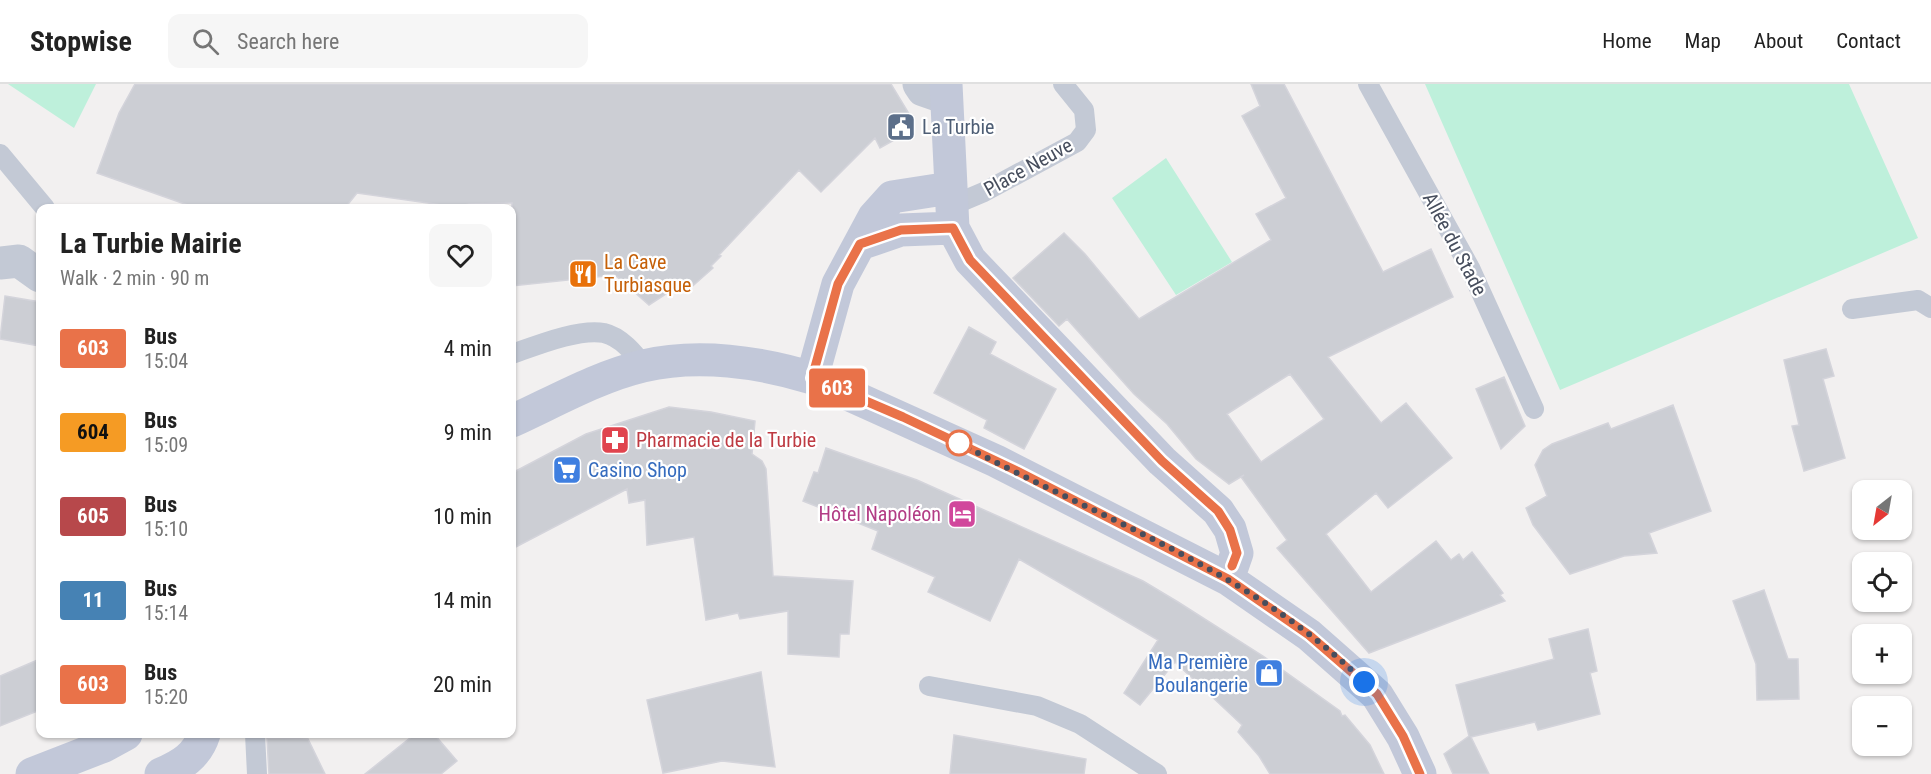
<!DOCTYPE html>
<meta charset="utf-8">
<style>
body{margin:0;font-family:"Roboto Condensed",sans-serif;background:#f6f6f6;color:#222;height:100vh;display:flex;flex-direction:column;font-size:22px;white-space:nowrap}
*{box-sizing:border-box;margin:0}
p{font-size:20px;color:#767676}
.icon{flex:none;width:33px;height:33px;fill:none;stroke:currentColor;stroke-width:2;stroke-linecap:round;stroke-linejoin:round}
.map{position:relative;flex:1;overflow:hidden}
.sheet{position:absolute;left:36px;top:120px;width:480px;height:534px;display:flex;flex-direction:column;background:#fff;border-radius:12px;box-shadow:0 2px 4px #0004}
.sheet>*{flex:none}
.badge{padding:0 12px;border-radius:4px;font-size:21px;line-height:39px}
.needle{width:39px;rotate:211deg}
.controls{position:absolute;left:1852px;top:396px;display:grid;gap:12px}
.controls a{display:grid;place-items:center;width:60px;height:60px;border-radius:12px;background:#fff;box-shadow:0 2px 4px #0004;font-size:30px}
.you{position:absolute;width:30px;height:30px;margin:-15px;border:4px solid #fff;border-radius:50%;background:#1a73e8;box-shadow:0 0 0 9px #1a73e833}
.map>.badge{position:absolute;translate:-50% -50%;box-shadow:0 0 0 3px #fff}
.round{display:grid;place-items:center;flex:none;width:63px;height:63px;border-radius:12px;background:#f6f6f6}
.summary{display:flex;align-items:center;justify-content:space-between;height:102px;padding:0 24px}
h1{font-size:28px;font-weight:700;line-height:45px}
ul{padding:0;list-style:none}
li{display:flex;align-items:center;gap:18px;height:84px;padding:0 24px}
li div{flex:1}
li b{display:block;font-size:22px}
li em{font-style:normal}
li .badge{min-width:66px;font-weight:700;text-align:center}
header{display:flex;align-items:center;gap:36px;box-sizing:border-box;height:84px;padding:0 30px;background:#fff;border-bottom:2px solid #e0e0e0}
header strong{font-size:28px}
nav{display:flex;gap:33px;margin-inline-start:auto;font-size:21px}
.search{width:420px;height:54px;background:#f6f6f6;display:flex;align-items:center;gap:15px;box-sizing:border-box;padding:0 21px;border-radius:12px;color:#767676;font-size:22px}
.map>svg:first-child{display:block}
.green{fill:#bef0db}
.building{fill:#ccced4;stroke:#d4d4db;stroke-width:1.5;fill-rule:evenodd}
.lines{fill:none;stroke-linecap:round;stroke-linejoin:round}
.lane{stroke:#c3c9d5;stroke-width:20}
.street{stroke:#c3c9d5;stroke-width:33}
.secondary{stroke:#c2c8d9;stroke-width:33}
.line-casing{stroke:#fff;stroke-width:14}
.line{stroke:#e97249;stroke-width:9}
.walk{stroke:#474e5d;stroke-width:6;stroke-dasharray:0 10.8}
.stop-dot{fill:#fff;stroke:#e97249;stroke-width:3}
.labels{text-anchor:middle;stroke-width:4.5;stroke-linejoin:round;paint-order:stroke}
.service-label{font-size:20px;fill:#4e5e75;stroke:#fff;text-anchor:start}
.street-label{font-size:20px;fill:#474e5d;stroke:#fff}
.food-label{font-size:20px;fill:#c56008;stroke:#fff;text-anchor:start}
.health-label{font-size:20px;fill:#be3a42;stroke:#fff;text-anchor:start}
.shop-label{font-size:20px;fill:#366cbe;stroke:#fff;text-anchor:start}
.hotel-label{font-size:20px;fill:#b23c85;stroke:#fff;text-anchor:end}
</style>
<header>
<strong>Stopwise</strong>
<div class="search"><svg class="icon" aria-label="search" viewBox="0 0 24 24"><circle cx="10" cy="10" r="6"/><path d="M15 15l6 6"/></svg>Search here</div>
<nav><a>Home</a><a>Map</a><a>About</a><a>Contact</a></nav>
</header>
<div class="map">
<svg width="1931" height="690" viewBox="0 0 1931 690">
<rect width="100%" height="100%" fill="#f2f0f0"/>
<!-- green -->
<path class="green" d="M 8,0 L 96,0 L 74,44 Z
M 1425,0 L 1849,0 L 1918,154 L 1560,306 Z
M 1166,74 L 1232,178 L 1176,211 L 1112,114 Z"/>
<!-- building -->
<path class="building" d="M 135,0 L 891,0 L 911,33 L 908,35 L 914,45 L 880,64 L 875,54 L 821,108 L 799,86 L 719,171 L 721,172 L 711,182 L 713,184 L 687,207 L 681,200 L 649,221 L 615,191 L 512,202 L 512,119 L 469,120 L 456,123 L 357,109 L 345,124 L 196,124 L 97,89 L 119,29 Z
M 1251,0 L 1284,0 L 1383,188 L 1431,165 L 1453,213 L 1328,273 L 1381,339 L 1406,319 L 1452,374 L 1388,424 L 1376,409 L 1326,450 L 1371,508 L 1436,457 L 1451,476 L 1459,470 L 1463,476 L 1472,468 L 1503,509 L 1500,511 L 1505,517 L 1369,569 L 1277,464 L 1287,456 L 1241,393 L 1244,391 L 1229,400 L 1196,375 L 1167,340 L 1134,310 L 1067,235 L 1059,242 L 1013,194 L 1064,149 L 1085,170 L 1139,235 L 1271,156 L 1256,130 L 1286,114 L 1242,32 L 1260,22 ZM 1290,290 L 1324,335 L 1261,378 L 1227,330 Z
M 5,212 L 40,218 L 40,262 L 0,255 Z
M 969,243 L 996,258 L 990,270 L 1056,305 L 1024,365 L 984,344 L 987,336 L 934,309 Z
M 1826,265 L 1834,292 L 1823,295 L 1845,374 L 1804,387 L 1792,342 L 1799,341 L 1784,276 Z
M 1504,293 L 1525,342 L 1501,365 L 1476,305 Z
M 1673,321 L 1711,427 L 1649,449 L 1657,469 L 1624,472 L 1570,490 L 1533,441 L 1526,424 L 1547,412 L 1535,381 L 1543,366 L 1552,360 L 1608,339 L 1611,345 Z
M 669,323 L 711,328 L 755,337 L 752,370 L 762,377 L 766,385 L 773,492 L 853,497 L 849,550 L 840,550 L 839,573 L 788,570 L 788,527 L 740,535 L 738,529 L 706,536 L 694,453 L 647,461 L 645,416 L 629,419 L 627,405 L 512,465 L 512,389 L 586,350 Z
M 826,364 L 917,396 L 1143,497 L 1178,518 L 1263,572 L 1340,627 L 1342,632 L 1345,631 L 1370,661 L 1384,690 L 1270,690 L 1259,672 L 1238,648 L 1242,641 L 1175,578 L 1140,621 L 1124,609 L 1158,556 L 1019,475 L 990,537 L 928,508 L 935,493 L 872,465 L 878,447 L 803,417 L 814,388 L 818,389 Z
M 1764,506 L 1788,575 L 1798,575 L 1799,615 L 1757,616 L 1756,580 L 1733,517 Z
M 1588,545 L 1597,587 L 1590,589 L 1600,630 L 1538,646 L 1535,638 L 1471,653 L 1489,690 L 1453,690 L 1444,670 L 1469,652 L 1456,601 L 1554,575 L 1549,555 Z
M 40,575 L 40,626 L 0,642 L 0,592 Z
M 761,588 L 775,683 L 722,677 L 663,689 L 647,616 Z
M 415,650 L 434,650 L 457,677 L 441,690 L 365,690 Z
M 954,651 L 1086,675 L 1084,690 L 950,690 Z
M 267,654 L 308,655 L 325,690 L 269,690 Z"/>
<g class="lines">
<!-- lane -->
<path class="lane" d="M 1368,0 L 1470,184 L 1534,325
M 0,70 L 45,124
M 951,122 L 984,108 L 1077,58 L 1086,46 L 1084,26 L 1063,0
M 1852,225 L 1918,216 L 1931,224
M 512,270 C 535,262 579,244 604,249 C 621,253 634,269 644,282
M 929,602 L 1037,622 L 1080,640 L 1157,690
M 255,650 L 257,690"/>
<!-- street -->
<path class="street" d="M 919,0 L 923,6 L 946,14
M 0,179 L 19,177 L 40,192"/>
<!-- secondary -->
<path class="secondary" d="M 946,0 L 953,144 L 970,176 L 1162,377 L 1218,427 L 1230,445 L 1237,469 L 1228,495
M 860,160 L 901,146 L 953,144
M 812,294 L 838,200 L 874,133 L 892,113 L 950,104
M 512,337 C 554,318 597,293 643,282 C 698,269 760,278 812,294 L 996,377 L 1228,495 L 1309,551 L 1377,611 L 1403,653 L 1420,690
M 32,690 L 104,662 L 126,650
M 161,690 C 182,681 197,672 204,650"/>
</g>
<g class="lines">
<!-- line casing -->
<g class="line-casing">
<path id="line" d="M 1232,482 L 1237,469 L 1230,446 L 1218,427 L 1162,377 L 970,176 L 953,144 L 901,146 L 860,160 L 838,200 L 812,294 L 903,333 L 1017,387 L 1228,495 L 1309,551 L 1377,610 L 1403,652 L 1420,690"/>
</g>
<!-- line -->
<use href="#line" class="line"/>
<!-- walk -->
<path class="walk" d="M 959,359 C 1096,433 1251,486 1364,598"/>
</g>
<!-- icons -->
<defs>
<g id="civic-square" transform="scale(1.5)"><rect x="-9" y="-9" width="18" height="18" rx="4" fill="#5c6f8a" stroke="#fff"/><path d="M-.6-6.5H3V-4.5H.6V-3L4-1V1h2V6H-6V1h2V-1L-.6-3ZM-1.2 2.5V6h2.4V2.5Z" fill="#fff"/></g>
<g id="restaurant-square" transform="scale(1.5)"><rect x="-9" y="-9" width="18" height="18" rx="4" fill="#e8710a" stroke="#fff"/><path d="M-5-6h1v4h1v-4h1v4h1v-4h1v5L-1.5 .5V6h-2V.5L-5-1ZM5-6V6H3V1.5H1.5Q1.5-4 5-6Z" fill="#fff"/></g>
<g id="pharmacy-square" transform="scale(1.5)"><rect x="-9" y="-9" width="18" height="18" rx="4" fill="#e0444e" stroke="#fff"/><path d="M-2-6h4v4h4v4h-4v4h-4v-4h-4v-4h4Z" fill="#fff"/></g>
<g id="supermarket-square" transform="scale(1.5)"><rect x="-9" y="-9" width="18" height="18" rx="4" fill="#3f7fe0" stroke="#fff"/><path d="M-6-5.5h2.5l.6 2H6L4.5 2H-2.5L-4.4-4H-6ZM-1.5 3.2a1.3 1.3 0 1 0 .1 0ZM3 3.2a1.3 1.3 0 1 0 .1 0Z" fill="#fff"/></g>
<g id="hotel-square" transform="scale(1.5)"><rect x="-9" y="-9" width="18" height="18" rx="4" fill="#d1479c" stroke="#fff"/><path d="M-6-4.5h1.5V1H6V5H4.5V3h-9V5H-6ZM-4 0a1.8 1.8 0 1 1 3.6 0ZM.5 0V-2.5h3Q6-2.5 6 0Z" fill="#fff"/></g>
<g id="shop-square" transform="scale(1.5)"><rect x="-9" y="-9" width="18" height="18" rx="4" fill="#3f7fe0" stroke="#fff"/><path d="M-5-2.5h2.3a2.7 3.5 0 0 1 5.4 0H5L5.5 6h-11ZM-1.5-2.5h3a1.5 2.3 0 0 0-3 0Z" fill="#fff"/></g>
</defs>
<g fill-rule="evenodd">
<use href="#civic-square" x="901" y="43"/>
<use href="#restaurant-square" x="583" y="190"/>
<use href="#pharmacy-square" x="615" y="356"/>
<use href="#supermarket-square" x="567" y="386"/>
<use href="#hotel-square" x="962" y="430"/>
<use href="#shop-square" x="1269" y="589"/>
</g>
<!-- markers -->
<circle class="stop-dot" cx="959" cy="359" r="12"/>
<g class="labels">
<!-- service labels -->
<g class="service-label">
<text x="922" y="50">La Turbie</text>
</g>
<!-- street labels -->
<g class="street-label">
<text transform="translate(1028 83) rotate(-29)" y="7">Place Neuve</text>
<text transform="translate(1455 160) rotate(62)" y="7">Allée du Stade</text>
</g>
<!-- food labels -->
<g class="food-label">
<text x="604" y="185">La Cave<tspan x="604" dy="23">Turbiasque</tspan></text>
</g>
<!-- health labels -->
<g class="health-label">
<text x="636" y="363">Pharmacie de la Turbie</text>
</g>
<!-- shop labels -->
<g class="shop-label">
<text x="588" y="393">Casino Shop</text>
<text x="1248" y="585" text-anchor="end">Ma Première<tspan x="1248" dy="23">Boulangerie</tspan></text>
</g>
<!-- hotel labels -->
<g class="hotel-label">
<text x="941" y="437">Hôtel Napoléon</text>
</g>
</g>
</svg>
<div class="controls">
<a><svg class="needle" viewBox="-14 -14 28 28"><path d="M0-13l5 13h-10z" fill="#e53935"/><path d="M0 13l5-13h-10z" fill="#767676"/></svg></a>
<a><svg class="icon" aria-label="locate" viewBox="0 0 24 24"><circle cx="12" cy="12" r="6"/><path d="M12 2v4M12 18v4M2 12h4M18 12h4"/></svg></a>
<a>+</a>
<a>−</a>
</div>
<div class="you" style="left:1364px;top:598px"></div>
<b class="badge" style="left:837px;top:304px;background:#e97249;color:#fff">603</b>
<section class="sheet">
<div class="summary"><div><h1>La Turbie Mairie</h1><p>Walk · 2 min · 90 m</p></div><a class="round"><svg class="icon" aria-label="heart" viewBox="0 0 24 24"><path d="M12 20l-8-8c-3-5 5-10 8-4 3-6 11-1 8 4z"/></svg></a></div>
<ul>
<li><span class="badge" style="background:#e97249;color:#fff">603</span><div><b>Bus</b><p>15:04</p></div><em>4 min</em></li>
<li><span class="badge" style="background:#f59b24;color:#111">604</span><div><b>Bus</b><p>15:09</p></div><em>9 min</em></li>
<li><span class="badge" style="background:#b7484b;color:#fff">605</span><div><b>Bus</b><p>15:10</p></div><em>10 min</em></li>
<li><span class="badge" style="background:#4682b4;color:#fff">11</span><div><b>Bus</b><p>15:14</p></div><em>14 min</em></li>
<li><span class="badge" style="background:#e97249;color:#fff">603</span><div><b>Bus</b><p>15:20</p></div><em>20 min</em></li>
</ul>
</section>
</div>
